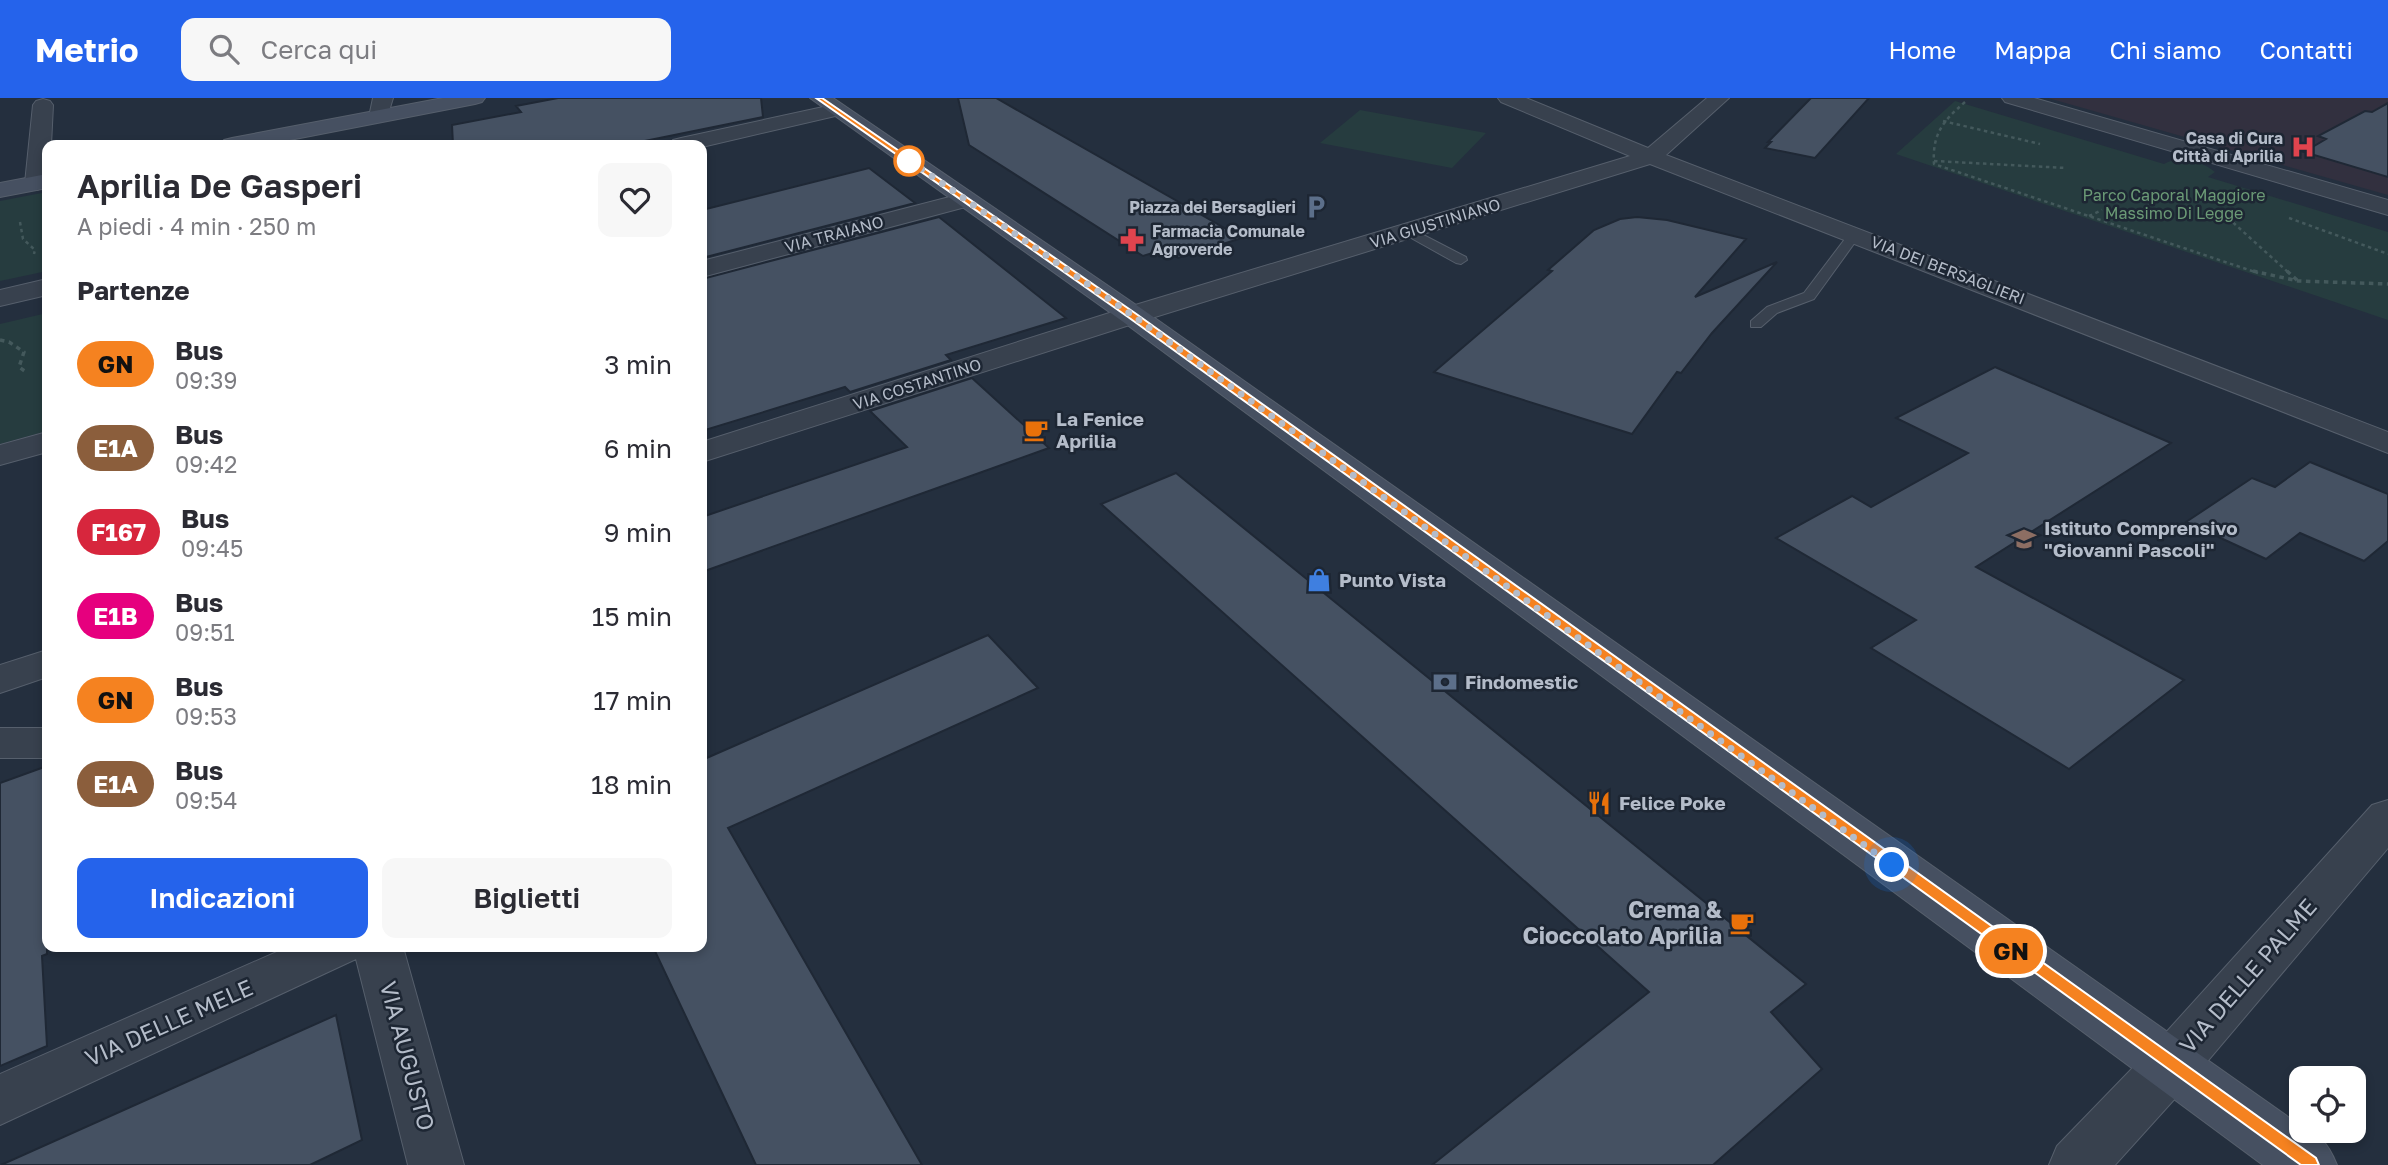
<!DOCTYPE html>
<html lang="it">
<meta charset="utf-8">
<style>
body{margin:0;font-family:"Golos Text",sans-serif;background:#f7f7f7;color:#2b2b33;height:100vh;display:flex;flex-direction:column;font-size:26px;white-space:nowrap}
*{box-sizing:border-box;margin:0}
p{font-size:23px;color:#7c7c81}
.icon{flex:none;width:38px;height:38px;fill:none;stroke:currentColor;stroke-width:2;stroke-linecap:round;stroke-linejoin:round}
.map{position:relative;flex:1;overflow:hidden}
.side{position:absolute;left:42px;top:42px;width:665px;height:812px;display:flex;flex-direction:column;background:#fff;border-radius:14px;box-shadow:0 4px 10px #0003}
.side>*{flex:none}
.badge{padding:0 14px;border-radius:23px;font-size:24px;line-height:46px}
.controls{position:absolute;left:2289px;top:968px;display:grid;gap:14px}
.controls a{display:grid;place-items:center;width:77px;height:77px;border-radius:14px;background:#fff;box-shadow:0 4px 10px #0003;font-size:35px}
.you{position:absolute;width:35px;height:35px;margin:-18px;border:5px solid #fff;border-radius:50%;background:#1a73e8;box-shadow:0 0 0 10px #1a73e833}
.map>.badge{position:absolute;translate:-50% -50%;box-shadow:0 0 0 4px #fff}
h2{padding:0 35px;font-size:26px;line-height:63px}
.round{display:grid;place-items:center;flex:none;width:74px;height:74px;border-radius:14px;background:#f7f7f7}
.overview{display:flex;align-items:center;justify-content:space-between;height:119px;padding:0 35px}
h1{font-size:33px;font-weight:600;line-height:52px}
.action{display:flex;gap:14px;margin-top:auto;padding:14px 35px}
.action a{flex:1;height:80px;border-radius:14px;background:#2563eb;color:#fff;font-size:28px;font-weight:600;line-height:80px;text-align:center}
.action a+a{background:#f7f7f7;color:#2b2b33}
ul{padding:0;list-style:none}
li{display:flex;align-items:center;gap:21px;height:84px;padding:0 35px}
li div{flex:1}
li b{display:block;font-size:26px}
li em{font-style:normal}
li .badge{min-width:77px;font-weight:700;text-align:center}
header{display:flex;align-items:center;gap:42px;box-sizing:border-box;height:98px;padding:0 35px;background:#2563eb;color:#fff}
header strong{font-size:33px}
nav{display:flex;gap:38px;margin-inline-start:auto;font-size:24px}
.search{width:490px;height:63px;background:#f7f7f7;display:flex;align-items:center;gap:18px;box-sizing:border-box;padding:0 24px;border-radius:14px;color:#7c7c81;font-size:26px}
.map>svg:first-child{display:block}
.medical{fill:#32303f}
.green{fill:#263c3f}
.building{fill:#455162;stroke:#1f2835;stroke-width:2}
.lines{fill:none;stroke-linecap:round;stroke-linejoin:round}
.lane-casing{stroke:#565f6c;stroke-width:2}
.street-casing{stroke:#565f6c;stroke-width:2}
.secondary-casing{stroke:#565f6c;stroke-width:2}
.path-far1{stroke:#44595c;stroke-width:2.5;stroke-dasharray:3.5 3.5;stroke-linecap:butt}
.path{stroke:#44595c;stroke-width:3.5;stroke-dasharray:4.5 4.5;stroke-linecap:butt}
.lane{fill:#38414e;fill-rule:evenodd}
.street{fill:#38414e;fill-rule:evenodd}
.secondary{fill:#465061;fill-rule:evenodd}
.line{fill:#f58220;stroke:#fff;stroke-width:2}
.walk{stroke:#b4bcc9;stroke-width:7;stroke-dasharray:0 12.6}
.stop-dot{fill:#fff;stroke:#f58220;stroke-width:3.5}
.labels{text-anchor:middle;stroke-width:5;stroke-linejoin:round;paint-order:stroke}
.far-poi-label{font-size:16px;font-weight:bold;fill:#b4bcc9;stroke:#1d2633;text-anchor:end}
.far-park-label{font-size:16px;fill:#6b9a76;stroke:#1d2633}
.far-street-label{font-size:16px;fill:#b4bcc9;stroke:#1d2633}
.poi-label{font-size:19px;font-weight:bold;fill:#b4bcc9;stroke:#1d2633;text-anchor:start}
.near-poi-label{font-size:23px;font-weight:bold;fill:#b4bcc9;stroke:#1d2633;text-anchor:end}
.near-street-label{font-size:23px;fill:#b4bcc9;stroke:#1d2633}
</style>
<header>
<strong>Metrio</strong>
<div class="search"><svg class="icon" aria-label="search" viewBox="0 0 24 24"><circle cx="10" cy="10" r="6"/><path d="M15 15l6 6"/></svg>Cerca qui</div>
<nav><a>Home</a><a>Mappa</a><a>Chi siamo</a><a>Contatti</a></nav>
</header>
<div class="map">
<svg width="2388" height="1067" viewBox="0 0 2388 1067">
<rect width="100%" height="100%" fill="#242f3e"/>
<!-- medical -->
<path class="medical" d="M 2048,0 L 2388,0 L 2388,97 Z"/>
<!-- green -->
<path class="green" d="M 1955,3 L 2164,66 C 2177,57 2203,63 2215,74 L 2208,79 L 2388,134 L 2388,222 L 1896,56 Z
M 1360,12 L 1486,35 L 1452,70 L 1320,45 Z
M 47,94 L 47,173 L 0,183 L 0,103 Z
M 47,215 L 47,333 L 0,346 L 0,226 Z"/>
<!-- building -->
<path class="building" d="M 558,0 L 761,0 L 763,19 L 625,47 L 453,47 L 452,27 L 521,14 L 516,8 Z
M 958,0 L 996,0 L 1242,140 L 1178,160 L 1165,151 L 1143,158 L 969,47 Z
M 1811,0 L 1869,0 L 1815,60 L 1765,50 L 1771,44 L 1768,44 Z
M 2388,5 L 2388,79 L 2304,54 L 2326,41 L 2318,38 L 2365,13 L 2372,14 Z
M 869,70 L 915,105 L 702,160 L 702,112 Z
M 939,119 L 1066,220 L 946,257 L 951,262 L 850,294 L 845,289 L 702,333 L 702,181 Z
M 1637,119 L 1667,122 L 1746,141 L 1695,199 L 1777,164 L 1712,235 L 1681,275 L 1677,274 L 1632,336 L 1434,274 L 1552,173 L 1548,172 L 1594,132 L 1620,121 Z
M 1995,269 L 2171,345 L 1976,469 L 2184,582 L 2069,671 L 1871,550 L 1916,522 L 1776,440 L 1852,398 L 1871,409 L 1968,355 L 1896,320 Z
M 972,280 L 1049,350 L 702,474 L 702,419 L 907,349 L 870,313 Z
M 2310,364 L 2388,396 L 2388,443 L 2364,463 L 2300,435 L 2266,461 L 2186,424 L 2252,380 L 2275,389 Z
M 1176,375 L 1806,886 L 1771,914 L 1822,971 L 1713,1067 L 1432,1067 L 1649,894 L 1101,406 Z
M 988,537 L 1038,590 L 728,730 L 922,1067 L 756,1067 L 653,849 L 702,849 L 702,662 Z
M 47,668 L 47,856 L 42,858 L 47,948 L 0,968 L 0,685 Z
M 336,917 L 362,1042 L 310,1067 L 1,1067 Z"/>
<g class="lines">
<!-- lane casing -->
<g class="lane-casing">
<path id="lane" d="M 1408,129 L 1466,159 L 1467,162 L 1461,166 L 1456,165 L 1404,136 L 1402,133 Z
M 1855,132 L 1861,136 L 1814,201 L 1777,215 L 1761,229 L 1751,229 L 1751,223 L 1767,209 L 1804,195 L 1851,133 Z"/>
</g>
<!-- street casing -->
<g class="street-casing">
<path id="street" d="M 373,0 L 393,0 L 386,23 L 372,23 L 369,19 Z
M 1498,0 L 1526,0 L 1648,50 L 1707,0 L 1729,0 L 1666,57 L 2388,334 L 2388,355 L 1650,66 L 1142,223 L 702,364 L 702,344 L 1122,211 L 1630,58 L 1501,4 Z
M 2002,0 L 2034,0 L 2388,102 L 2388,117 L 2005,4 Z
M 43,1 L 50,3 L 53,7 L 51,47 L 47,47 L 47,87 L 37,92 L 29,90 L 25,85 L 33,7 L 36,3 Z
M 837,6 L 844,8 L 847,12 L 844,16 L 702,49 L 670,47 L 673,42 L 681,40 Z
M 965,95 L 973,97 L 977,102 L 973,107 L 702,179 L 702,163 Z
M 47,181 L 47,197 L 0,208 L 0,192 Z
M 47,334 L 47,354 L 0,367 L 0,347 Z
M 47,552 L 47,579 L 0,595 L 0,567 Z
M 0,630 L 47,630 L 47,660 L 0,660 Z
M 2388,702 L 2388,750 L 2189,985 L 2115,1067 L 2049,1067 L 2057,1048 L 2151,951 L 2372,707 Z
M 288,849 L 403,849 L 464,1067 L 408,1067 L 356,861 L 0,1027 L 0,976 Z"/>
</g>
<!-- secondary casing -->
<g class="secondary-casing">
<path id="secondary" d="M 443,0 L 485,0 L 482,4 L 475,6 L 264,47 L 221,47 L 224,42 L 232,40 Z
M 810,0 L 833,0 L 1142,211 L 2301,1028 L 2301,1032 C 2320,1032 2331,1052 2337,1067 L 2263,1067 L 1122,223 Z
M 47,76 L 47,90 L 0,99 L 0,85 Z"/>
</g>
<!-- path-far1 -->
<path class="path-far1" d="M 1965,4 C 1943,23 1932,36 1934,66 L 2258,175
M 1943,23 L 2040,46
M 1934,63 L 2066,70
M 2089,118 L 2102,112
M 2228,120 L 2289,175
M 2289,120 L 2388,156
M 20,124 L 23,141 L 35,152 L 34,156"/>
<!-- path -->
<path class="path" d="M 2253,173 L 2298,183 L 2388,186
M 2287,173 L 2298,183
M 0,242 L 9,244 L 24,254 L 19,269 L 26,274"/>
<!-- lane -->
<use href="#lane" class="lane"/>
<!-- street -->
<use href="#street" class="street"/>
<!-- secondary -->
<use href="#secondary" class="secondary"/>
</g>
<!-- line -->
<path class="line" d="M 816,0 L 822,0 L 1135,215 L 2316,1060 L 2319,1067 L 2301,1067 L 1128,219 Z"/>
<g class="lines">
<!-- walk -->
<path class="walk" d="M 909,63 L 900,56 L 1132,217 L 1892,767"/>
</g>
<!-- icons -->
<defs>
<g id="hospital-bare" transform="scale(1.89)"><path d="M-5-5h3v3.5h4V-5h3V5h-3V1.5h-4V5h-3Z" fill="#e0444e" stroke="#1d2633" stroke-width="2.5" paint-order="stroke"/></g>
<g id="parking-bare" transform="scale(1.89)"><path d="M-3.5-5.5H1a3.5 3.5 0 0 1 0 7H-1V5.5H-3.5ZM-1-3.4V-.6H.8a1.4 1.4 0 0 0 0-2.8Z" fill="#5c6f8a" stroke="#1d2633" stroke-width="2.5" paint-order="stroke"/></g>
<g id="pharmacy-bare" transform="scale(1.89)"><path d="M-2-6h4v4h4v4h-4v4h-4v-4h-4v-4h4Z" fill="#e0444e" stroke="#1d2633" stroke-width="2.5" paint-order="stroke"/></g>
<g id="cafe-bare" transform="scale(1.89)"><path d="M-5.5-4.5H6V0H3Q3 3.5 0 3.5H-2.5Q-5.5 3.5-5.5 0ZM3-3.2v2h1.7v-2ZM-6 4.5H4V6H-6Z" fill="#e8710a" stroke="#1d2633" stroke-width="2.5" paint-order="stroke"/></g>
<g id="school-bare" transform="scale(1.89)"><path d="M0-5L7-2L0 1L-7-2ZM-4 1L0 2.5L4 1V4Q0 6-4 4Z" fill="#8d6e63" stroke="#1d2633" stroke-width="2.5" paint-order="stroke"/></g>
<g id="shop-bare" transform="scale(1.89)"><path d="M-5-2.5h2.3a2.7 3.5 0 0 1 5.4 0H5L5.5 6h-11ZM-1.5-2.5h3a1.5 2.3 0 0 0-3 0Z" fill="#3f7fe0" stroke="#1d2633" stroke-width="2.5" paint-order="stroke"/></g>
<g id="bank-bare" transform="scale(1.89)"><path d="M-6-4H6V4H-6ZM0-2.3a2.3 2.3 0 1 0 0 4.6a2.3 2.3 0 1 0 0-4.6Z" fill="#5c6f8a" stroke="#1d2633" stroke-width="2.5" paint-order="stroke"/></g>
<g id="restaurant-bare" transform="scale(1.89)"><path d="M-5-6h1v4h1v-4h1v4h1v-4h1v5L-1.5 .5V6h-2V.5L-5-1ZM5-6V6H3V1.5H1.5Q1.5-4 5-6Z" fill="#e8710a" stroke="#1d2633" stroke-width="2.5" paint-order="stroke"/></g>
</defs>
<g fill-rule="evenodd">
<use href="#hospital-bare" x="2303" y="49"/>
<use href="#parking-bare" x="1316" y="109"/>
<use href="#pharmacy-bare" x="1132" y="142"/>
<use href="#cafe-bare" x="1036" y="332"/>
<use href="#school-bare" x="2024" y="441"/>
<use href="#shop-bare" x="1319" y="482"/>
<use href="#bank-bare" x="1445" y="584"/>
<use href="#restaurant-bare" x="1599" y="705"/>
<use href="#cafe-bare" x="1742" y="825"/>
</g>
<!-- markers -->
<circle class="stop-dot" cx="909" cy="63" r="14"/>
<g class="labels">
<!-- far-poi labels -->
<g class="far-poi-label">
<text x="2283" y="46">Casa di Cura<tspan x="2283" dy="18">Città di Aprilia</tspan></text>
<text x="1296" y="115">Piazza dei Bersaglieri</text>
<text x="1152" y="139" text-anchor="start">Farmacia Comunale<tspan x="1152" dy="18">Agroverde</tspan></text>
</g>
<!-- far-park labels -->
<g class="far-park-label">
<text x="2174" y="103">Parco Caporal Maggiore<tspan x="2174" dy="18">Massimo Di Legge</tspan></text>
</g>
<!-- far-street labels -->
<g class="far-street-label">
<text transform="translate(1435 125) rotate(-17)" y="6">VIA GIUSTINIANO</text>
<text transform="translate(834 136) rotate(-15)" y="6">VIA TRAIANO</text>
<text transform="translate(1948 172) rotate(21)" y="6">VIA DEI BERSAGLIERI</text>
<text transform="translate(917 286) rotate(-18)" y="6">VIA COSTANTINO</text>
</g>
<!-- poi labels -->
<g class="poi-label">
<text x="1056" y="328">La Fenice<tspan x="1056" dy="22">Aprilia</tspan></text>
<text x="2044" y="437">Istituto Comprensivo<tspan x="2044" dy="22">"Giovanni Pascoli"</tspan></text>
<text x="1339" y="489">Punto Vista</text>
<text x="1465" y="591">Findomestic</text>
<text x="1619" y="712">Felice Poke</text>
</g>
<!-- near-poi labels -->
<g class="near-poi-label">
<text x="1722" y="820">Crema &amp;<tspan x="1722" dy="26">Cioccolato Aprilia</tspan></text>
</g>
<!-- near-street labels -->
<g class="near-street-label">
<text transform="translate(2248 878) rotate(-49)" y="8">VIA DELLE PALME</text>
<text transform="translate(169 925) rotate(-24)" y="8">VIA DELLE MELE</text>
<text transform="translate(407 958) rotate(75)" y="8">VIA AUGUSTO</text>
</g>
</g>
</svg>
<div class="controls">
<a><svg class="icon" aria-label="locate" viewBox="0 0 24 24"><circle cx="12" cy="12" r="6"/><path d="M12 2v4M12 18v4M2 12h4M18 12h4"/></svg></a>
</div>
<div class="you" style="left:1892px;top:767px"></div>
<b class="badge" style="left:2011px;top:853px;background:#f58220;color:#111">GN</b>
<section class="side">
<div class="overview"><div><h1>Aprilia De Gasperi</h1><p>A piedi · 4 min · 250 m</p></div><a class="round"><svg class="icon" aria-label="heart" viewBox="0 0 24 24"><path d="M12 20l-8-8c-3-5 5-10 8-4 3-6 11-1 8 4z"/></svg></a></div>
<h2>Partenze</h2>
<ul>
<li><span class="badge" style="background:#f58220;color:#111">GN</span><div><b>Bus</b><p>09:39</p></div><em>3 min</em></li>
<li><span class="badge" style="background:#8b5e3c;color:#fff">E1A</span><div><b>Bus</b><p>09:42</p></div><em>6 min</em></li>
<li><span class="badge" style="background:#d7263d;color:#fff">F167</span><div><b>Bus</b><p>09:45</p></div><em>9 min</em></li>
<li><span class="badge" style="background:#e6007e;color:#fff">E1B</span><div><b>Bus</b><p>09:51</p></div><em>15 min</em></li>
<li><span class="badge" style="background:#f58220;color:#111">GN</span><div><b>Bus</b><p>09:53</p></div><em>17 min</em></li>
<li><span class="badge" style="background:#8b5e3c;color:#fff">E1A</span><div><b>Bus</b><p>09:54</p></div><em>18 min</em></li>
</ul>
<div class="action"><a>Indicazioni</a><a>Biglietti</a></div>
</section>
</div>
